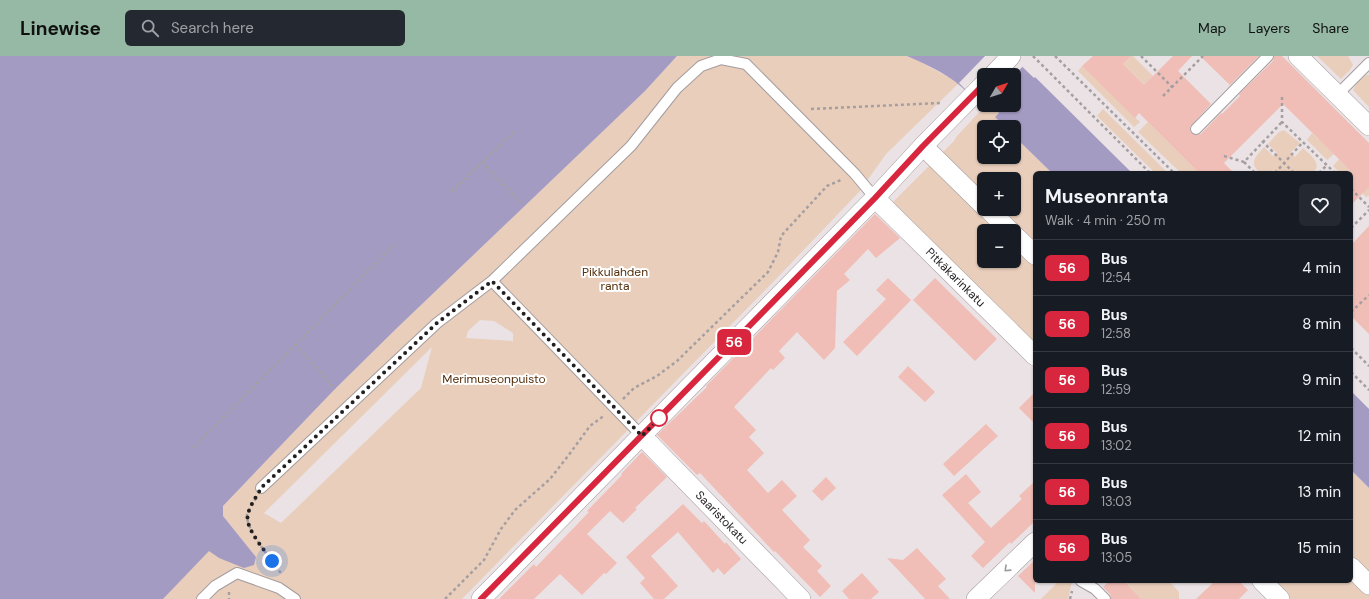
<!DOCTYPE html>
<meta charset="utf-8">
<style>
body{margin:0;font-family:"DM Sans",sans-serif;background:#242831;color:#f1f3f6;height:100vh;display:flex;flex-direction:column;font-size:15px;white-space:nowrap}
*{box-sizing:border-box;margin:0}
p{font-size:13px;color:#9ea1a6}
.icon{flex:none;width:22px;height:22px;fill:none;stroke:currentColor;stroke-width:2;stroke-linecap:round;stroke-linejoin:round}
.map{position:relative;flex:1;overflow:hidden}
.panel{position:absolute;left:1033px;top:115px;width:320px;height:412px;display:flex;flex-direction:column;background:#171b24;border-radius:6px;box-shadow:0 1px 3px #0004}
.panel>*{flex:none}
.badge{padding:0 8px;border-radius:6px;font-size:14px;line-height:26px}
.needle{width:26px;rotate:51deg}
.fabs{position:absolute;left:977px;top:12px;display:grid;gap:8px}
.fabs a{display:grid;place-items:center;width:44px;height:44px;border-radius:6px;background:#171b24;box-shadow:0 1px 3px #0004;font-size:20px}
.you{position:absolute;width:20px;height:20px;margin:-10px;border:3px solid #fff;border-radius:50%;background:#1a73e8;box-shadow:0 0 0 6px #1a73e833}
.map>.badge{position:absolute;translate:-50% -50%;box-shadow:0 0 0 2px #fff}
.round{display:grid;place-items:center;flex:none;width:42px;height:42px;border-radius:6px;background:#242831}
.summary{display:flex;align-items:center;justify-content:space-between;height:68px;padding:0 12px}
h1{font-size:19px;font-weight:700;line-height:30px}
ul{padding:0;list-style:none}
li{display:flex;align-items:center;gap:12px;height:56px;padding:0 12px;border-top:1px solid #363941}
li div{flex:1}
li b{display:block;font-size:15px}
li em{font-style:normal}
li .badge{min-width:44px;font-weight:700;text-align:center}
header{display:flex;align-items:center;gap:24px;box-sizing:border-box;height:56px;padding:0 20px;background:#95b9a4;color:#111}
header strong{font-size:19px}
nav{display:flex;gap:22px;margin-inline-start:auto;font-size:14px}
.search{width:280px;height:36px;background:#242831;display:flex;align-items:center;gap:10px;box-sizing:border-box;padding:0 14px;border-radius:6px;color:#9ea1a6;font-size:15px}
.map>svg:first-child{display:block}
.green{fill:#e9cebb;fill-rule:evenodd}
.water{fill:#a49bc3}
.pier{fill:#eae2e4}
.building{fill:#f0beb6}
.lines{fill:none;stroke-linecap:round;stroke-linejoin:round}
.service-casing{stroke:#a49c9e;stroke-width:12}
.minor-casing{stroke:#a49c9e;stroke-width:20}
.path{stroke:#a59fa1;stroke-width:2.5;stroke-dasharray:3 3;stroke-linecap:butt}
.service{stroke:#fff;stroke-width:10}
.minor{stroke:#fff;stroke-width:19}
.oneway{stroke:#9c9a9b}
.line-casing{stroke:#fff;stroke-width:9}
.line{stroke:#d7263d;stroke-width:6}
.walk{stroke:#221f20;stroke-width:4;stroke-dasharray:0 7.2}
.stop-dot{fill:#fff;stroke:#d7263d;stroke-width:2}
.labels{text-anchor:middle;stroke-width:4;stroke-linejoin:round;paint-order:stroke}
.park-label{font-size:12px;fill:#532e0b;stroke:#fff}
.street-label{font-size:12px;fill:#221f20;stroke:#fff}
</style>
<header>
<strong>Linewise</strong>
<div class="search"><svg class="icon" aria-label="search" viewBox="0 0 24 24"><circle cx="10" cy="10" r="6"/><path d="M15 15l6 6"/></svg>Search here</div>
<nav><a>Map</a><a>Layers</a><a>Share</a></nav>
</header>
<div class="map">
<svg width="1369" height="543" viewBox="0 0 1369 543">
<rect width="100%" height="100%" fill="#eae2e4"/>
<!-- green -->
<path class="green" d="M 677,0 L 907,0 L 917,4 L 959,27 L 886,98 L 859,136 L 775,224 L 462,543 L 163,543 L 209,494 L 219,502 L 256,501 L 223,460 L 223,450 L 335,333 L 397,272 L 645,35 ZM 480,264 L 494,265 L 513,277 L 513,285 L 466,282 L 468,275 ZM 432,291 L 421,332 L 281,467 L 264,457 Z
M 1131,0 L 1133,0 L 1153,20 L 1144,29 L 1123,8 Z
M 1317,0 L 1348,0 L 1353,9 L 1349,15 L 1341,23 Z
M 1082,10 L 1140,66 L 1134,71 L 1078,15 Z
M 1366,19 L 1369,19 L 1369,51 L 1353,34 L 1357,27 Z
M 986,49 L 990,49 L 999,58 L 995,61 L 1005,71 L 984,71 L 984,101 L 1014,101 L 1014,80 L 1052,117 L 1035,117 L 1035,292 L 890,149 L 954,85 L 957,80 ZM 984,123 L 1014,123 L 1014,153 L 984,153 ZM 984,175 L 1014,175 L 1014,205 L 984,205 Z
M 1103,53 L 1168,117 L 1155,117 L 1097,60 Z
M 1148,66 L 1199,117 L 1181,117 L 1138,76 Z
M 1284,74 L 1300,87 L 1291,96 L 1295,101 L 1303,92 C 1310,99 1323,107 1313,117 L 1299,117 L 1295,114 L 1293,117 L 1276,117 L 1273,114 L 1270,117 L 1260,117 C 1248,106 1256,101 1264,91 L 1273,100 L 1277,97 L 1268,88 L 1279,76 Z
M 1312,77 L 1319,84 L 1323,81 L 1327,91 L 1334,98 L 1327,104 L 1307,84 Z
M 1342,100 L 1369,125 L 1369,140 L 1366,141 L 1364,139 L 1351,127 L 1351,117 L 1340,117 L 1333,110 Z
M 1351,414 L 1369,432 L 1369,543 L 1289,543 L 1270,525 L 1351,525 Z
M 1059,525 L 1072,525 L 1068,543 L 1041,543 Z
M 1124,525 L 1169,525 L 1179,536 L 1179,543 L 1141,543 Z"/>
<!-- water -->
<path class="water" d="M 0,0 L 677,0 L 645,35 L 397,272 L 335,333 L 223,450 L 223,460 L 256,501 L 254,509 L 244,512 L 219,502 L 209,495 L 163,543 L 0,543 Z
M 907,0 L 1011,0 L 1034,22 L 1035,21 L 1132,117 L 1052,117 L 1014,80 L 1014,71 L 1005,71 L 995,61 L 999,57 L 990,49 L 1014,49 L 1014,19 L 984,19 L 968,37 C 952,20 928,9 907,0 Z
M 1351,335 L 1369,353 L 1369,432 L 1351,414 Z"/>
<!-- pier -->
<path class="pier" d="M 985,0 L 1014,0 L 1024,9 L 1014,20 L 1014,19 L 984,19 L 984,45 L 973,35 L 970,38 L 959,27 Z"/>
<!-- building -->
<path class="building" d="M 1093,0 L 1131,0 L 1123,8 L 1144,29 L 1173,0 L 1192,0 L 1178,15 L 1211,48 L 1190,71 L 1190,75 L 1195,79 L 1201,78 L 1221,57 L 1222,58 L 1240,40 L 1239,38 L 1273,5 L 1274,0 L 1282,0 L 1369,87 L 1369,131 L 1351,149 L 1351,115 L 1283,48 L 1224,107 L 1234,117 L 1199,117 L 1139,57 L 1135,62 L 1082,10 Z
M 1200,0 L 1259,0 L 1230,29 Z
M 875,158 L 900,182 L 876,202 L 868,193 L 844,218 L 850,224 L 837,235 L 835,292 L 824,304 L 797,276 L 779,295 L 785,302 L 773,314 L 771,312 L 734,351 L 756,374 L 749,381 L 764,397 L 747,414 L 768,437 L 782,424 L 797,440 L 782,454 L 810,484 L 803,491 L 822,510 L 817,515 L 831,530 L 820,541 L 775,495 L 774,496 L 700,417 L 697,419 L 657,379 L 707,331 L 706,330 Z
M 1369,170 L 1369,278 L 1351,260 L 1351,189 Z
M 888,222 L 911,244 L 857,300 L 843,286 L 886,243 L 876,234 Z
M 935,222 L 997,283 L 975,305 L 913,244 Z
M 908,310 L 935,336 L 925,346 L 898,321 Z
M 1035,336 L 1035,368 L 1019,352 Z
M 986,368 L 998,380 L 954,420 L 943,408 Z
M 642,396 L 667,421 L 635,452 L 637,453 L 623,467 L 610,455 L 587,478 L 617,507 L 606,518 L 604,517 L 582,539 L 560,518 L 534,543 L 499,543 L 534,508 L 536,511 L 589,456 L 587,455 L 622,419 L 621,418 Z
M 966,418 L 981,436 L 968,447 L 991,472 L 1022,443 L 1019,440 L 1035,425 L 1035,465 L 1011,488 L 1010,486 L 983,512 L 971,500 L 985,486 L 942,439 Z
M 826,421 L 836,432 L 822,445 L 812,435 Z
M 683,448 L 702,467 L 704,465 L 725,488 L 726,486 L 741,503 L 724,519 L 718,512 L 713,517 L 678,476 L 651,500 L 678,530 L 664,543 L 654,543 L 640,527 L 645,522 L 626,501 Z
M 917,492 L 946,523 L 938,530 L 950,543 L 925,543 L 887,502 L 903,504 Z
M 1035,504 L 1035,537 L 1018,520 Z
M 862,517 L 879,536 L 871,543 L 849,543 L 842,535 Z
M 1109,525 L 1124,525 L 1141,543 L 1111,543 L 1110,538 L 1103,531 Z
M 1215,525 L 1239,525 L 1248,534 L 1239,543 L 1196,543 Z"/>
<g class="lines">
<!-- service casing -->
<g class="service-casing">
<path id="service" d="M 1337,39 L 1369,7
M 1196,73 L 1268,0
M 492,225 L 642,380
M 261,432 L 437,267 L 492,225 L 631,90 L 677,32 L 701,10 L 721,3 L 746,8 L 855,118 L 875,142
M 1081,525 L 1095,533 L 1105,543
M 202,543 L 215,530 L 237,517 L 279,532 L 295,543"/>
</g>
<!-- minor casing -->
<g class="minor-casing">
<g id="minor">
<path d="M 1298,0 L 1369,70"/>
<path d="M 993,19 L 1011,0"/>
<path d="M 923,90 L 984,150"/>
<path id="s1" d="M 875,142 L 1035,300"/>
<path d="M 988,153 L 1010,175"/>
<path d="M 1014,179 L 1035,199"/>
<path id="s2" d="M 642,380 L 801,543"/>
<path d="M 1351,511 L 1369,529"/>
<path d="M 1262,525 L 1280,543"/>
<path d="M 481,543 L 875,142 L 923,90 L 984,28"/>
<path d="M 976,543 L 1035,486"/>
</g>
</g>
<!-- path -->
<path class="path" d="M 1033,0 L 1150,117
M 1055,0 L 1174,117
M 1141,0 L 1172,31
M 1163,40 L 1203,0
M 1282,41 L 1282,66 L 1335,117
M 811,53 L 940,47
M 1262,85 L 1294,117
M 1224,100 L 1244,106 L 1282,66
M 482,106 L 524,150
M 1244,106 L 1255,117
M 1275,117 L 1303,86
M 1319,117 L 1327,109
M 1351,133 L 1369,151
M 451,136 L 514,76
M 1351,172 L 1369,154
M 1351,256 L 1369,239
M 295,288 L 335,333
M 1351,292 L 1369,310
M 1351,316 L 1369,334
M 623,343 L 634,332 L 657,320 L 677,305 L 768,216 L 778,196 L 781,180 L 827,130 L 843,123
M 193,392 L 396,187
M 256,442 C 253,448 248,454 247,459 C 246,474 271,503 280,516 L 280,518
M 229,536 L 229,543
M 445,543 L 484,504 L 501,473 L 515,454 L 550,423 L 568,400 L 590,370 L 605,359
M 1070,543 L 1072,535"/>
<!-- service -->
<use href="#service" class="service"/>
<!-- minor -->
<use href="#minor" class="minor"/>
</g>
<!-- one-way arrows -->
<defs><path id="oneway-chevron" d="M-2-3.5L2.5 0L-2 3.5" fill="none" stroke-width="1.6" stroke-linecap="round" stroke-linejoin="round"/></defs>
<use class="oneway" href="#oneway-chevron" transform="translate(1007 513) rotate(136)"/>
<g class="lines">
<!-- line casing -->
<g class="line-casing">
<path id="line" d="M 481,543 L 875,142 L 923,90 L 984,28"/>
</g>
<!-- line -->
<use href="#line" class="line"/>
<!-- walk -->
<path class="walk" d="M 272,505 C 265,494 244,472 248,458 C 250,449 257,440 261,432 L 437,267 L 492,225 L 642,380 L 664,357 L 659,362"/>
</g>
<!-- markers -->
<circle class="stop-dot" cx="659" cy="362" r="8"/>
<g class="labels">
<!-- park labels -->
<g class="park-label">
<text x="615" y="220">Pikkulahden<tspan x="615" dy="14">ranta</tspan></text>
<text x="494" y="327">Merimuseonpuisto</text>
</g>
<!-- street labels -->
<g class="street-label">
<text dy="4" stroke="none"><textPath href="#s1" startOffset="113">Pitkäkarinkatu</textPath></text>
<text dy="4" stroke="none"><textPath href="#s2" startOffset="114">Saaristokatu</textPath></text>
</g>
</g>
</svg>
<div class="fabs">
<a><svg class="needle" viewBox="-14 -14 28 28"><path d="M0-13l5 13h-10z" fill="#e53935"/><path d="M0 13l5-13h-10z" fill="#9ea1a6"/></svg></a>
<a><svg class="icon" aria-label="locate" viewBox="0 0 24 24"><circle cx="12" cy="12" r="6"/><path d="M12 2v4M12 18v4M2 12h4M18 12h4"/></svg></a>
<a>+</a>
<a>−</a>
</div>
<div class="you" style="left:272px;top:505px"></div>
<b class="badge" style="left:734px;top:286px;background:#d7263d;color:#fff">56</b>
<section class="panel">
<div class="summary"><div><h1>Museonranta</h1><p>Walk · 4 min · 250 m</p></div><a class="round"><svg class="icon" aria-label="heart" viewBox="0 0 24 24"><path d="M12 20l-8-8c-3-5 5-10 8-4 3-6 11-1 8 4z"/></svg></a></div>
<ul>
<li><span class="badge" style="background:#d7263d;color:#fff">56</span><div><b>Bus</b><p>12:54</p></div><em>4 min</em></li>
<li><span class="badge" style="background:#d7263d;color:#fff">56</span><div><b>Bus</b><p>12:58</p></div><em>8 min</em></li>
<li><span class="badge" style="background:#d7263d;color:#fff">56</span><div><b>Bus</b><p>12:59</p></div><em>9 min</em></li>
<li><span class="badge" style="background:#d7263d;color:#fff">56</span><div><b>Bus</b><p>13:02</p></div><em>12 min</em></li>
<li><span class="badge" style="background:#d7263d;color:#fff">56</span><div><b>Bus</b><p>13:03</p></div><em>13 min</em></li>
<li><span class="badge" style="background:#d7263d;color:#fff">56</span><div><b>Bus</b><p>13:05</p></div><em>15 min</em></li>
</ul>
</section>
</div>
